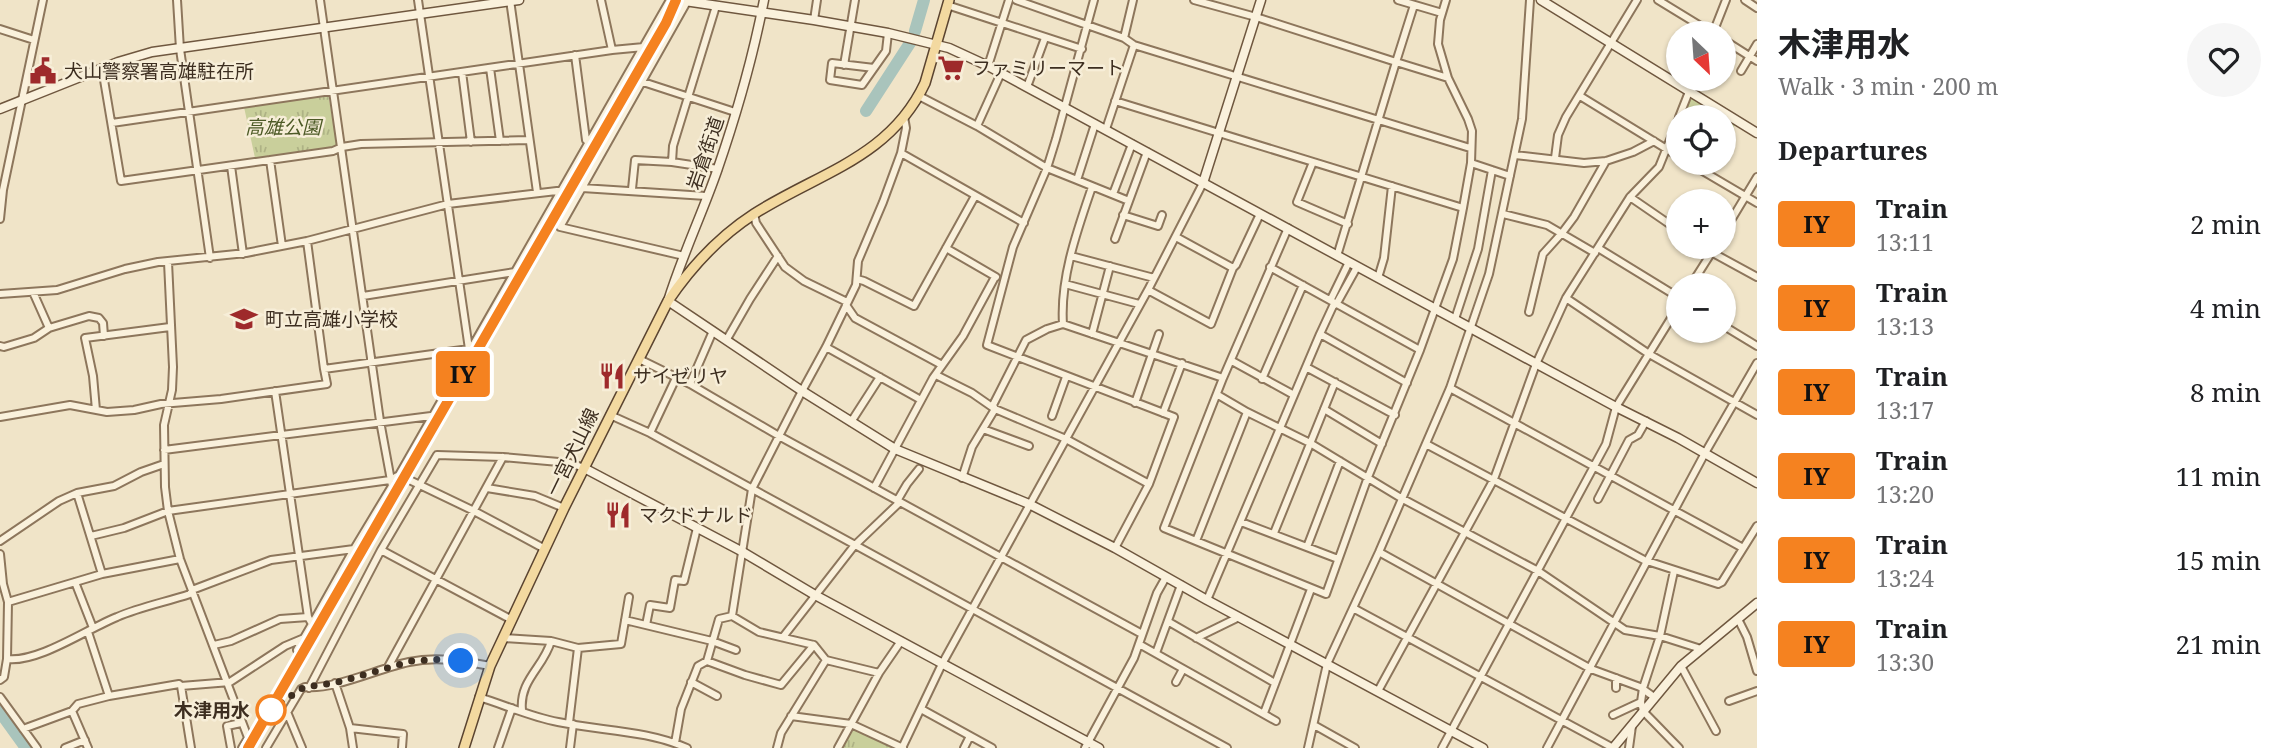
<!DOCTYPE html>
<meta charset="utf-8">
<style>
body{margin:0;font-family:"Noto Serif","Noto Sans JP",serif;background:#f6f6f6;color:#202124;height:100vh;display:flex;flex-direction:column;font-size:26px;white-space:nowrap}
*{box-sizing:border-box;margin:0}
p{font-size:23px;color:#757577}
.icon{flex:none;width:38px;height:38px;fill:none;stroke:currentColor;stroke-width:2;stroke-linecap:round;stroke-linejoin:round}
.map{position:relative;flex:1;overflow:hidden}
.side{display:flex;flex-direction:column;background:#fff;width:525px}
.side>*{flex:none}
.badge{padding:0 14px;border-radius:5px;font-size:24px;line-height:46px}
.needle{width:46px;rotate:155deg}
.buttons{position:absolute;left:1666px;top:21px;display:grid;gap:14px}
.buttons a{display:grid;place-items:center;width:70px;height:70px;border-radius:50%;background:#fff;box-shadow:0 2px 5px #0004;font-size:35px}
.you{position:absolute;width:35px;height:35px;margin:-18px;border:5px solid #fff;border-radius:50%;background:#1a73e8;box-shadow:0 0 0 10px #1a73e833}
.map>.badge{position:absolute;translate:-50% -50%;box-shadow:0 0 0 4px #fff}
h2{padding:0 21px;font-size:26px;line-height:63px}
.round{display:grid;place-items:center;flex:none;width:74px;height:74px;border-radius:37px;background:#f6f6f6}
.headline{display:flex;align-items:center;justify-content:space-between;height:119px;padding:0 21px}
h1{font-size:33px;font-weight:700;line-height:52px}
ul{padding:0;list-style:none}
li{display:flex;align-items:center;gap:21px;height:84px;padding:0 21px}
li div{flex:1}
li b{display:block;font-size:26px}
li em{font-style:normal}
li .badge{min-width:77px;font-weight:700;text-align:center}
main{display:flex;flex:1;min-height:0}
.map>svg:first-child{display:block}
.park{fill:url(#park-tufts)}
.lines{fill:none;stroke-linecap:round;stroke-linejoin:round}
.river{stroke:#a9c4bc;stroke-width:12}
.street-casing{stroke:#8d765c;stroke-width:10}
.secondary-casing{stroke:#6f573f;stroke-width:11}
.primary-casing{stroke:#5b4430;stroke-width:12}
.street{stroke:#faf1dc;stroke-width:6}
.secondary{stroke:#faf1dc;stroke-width:8}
.primary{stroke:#f3d9a0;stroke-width:9}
.rail{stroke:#3d2e20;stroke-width:2;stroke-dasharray:12 12;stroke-linecap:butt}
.line-casing{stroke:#fff;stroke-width:16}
.line{stroke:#f58220;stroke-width:10}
.walk{stroke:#3d2e20;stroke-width:7;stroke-dasharray:0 12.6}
.stop-dot{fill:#fff;stroke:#f58220;stroke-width:3.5}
.labels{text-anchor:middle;stroke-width:5;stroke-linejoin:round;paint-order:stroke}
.poi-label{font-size:19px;fill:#3d2e20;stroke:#f7eed8;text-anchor:start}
.park-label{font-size:19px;font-style:italic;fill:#4d5a26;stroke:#f7eed8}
.street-label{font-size:19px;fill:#3d2e20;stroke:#f7eed8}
.stop-label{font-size:19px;font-weight:bold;fill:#3d2e20;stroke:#f7eed8;text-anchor:end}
</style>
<main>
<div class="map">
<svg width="1757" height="748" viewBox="0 0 1757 748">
<defs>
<pattern id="park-tufts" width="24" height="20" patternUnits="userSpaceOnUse" patternTransform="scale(1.75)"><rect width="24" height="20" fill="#c9cf9b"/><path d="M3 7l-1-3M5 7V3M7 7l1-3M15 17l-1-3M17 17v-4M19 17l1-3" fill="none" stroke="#aeb285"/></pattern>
</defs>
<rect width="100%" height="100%" fill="#f0e4c8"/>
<!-- park -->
<path class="park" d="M 1689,91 L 1737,122 L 1724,142 L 1724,117 L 1679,117 Z
M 328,93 L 337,146 L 255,158 L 244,107 Z
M 854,729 L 894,748 L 841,748 Z"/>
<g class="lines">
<!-- river -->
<path class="river" d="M 915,31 L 924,0
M 866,111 L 910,43
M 0,712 L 26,748"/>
<!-- street casing -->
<g class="street-casing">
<path id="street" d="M 177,0 L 180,49 L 210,258
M 418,0 L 469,349
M 510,0 L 537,192
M 601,0 L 612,50
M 1016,0 L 1124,38 L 1134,45 L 1470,148
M 1094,0 L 1056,139 L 1047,168 L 1013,247 L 987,345 L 1174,417 L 1149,484 L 1115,548
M 1194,0 L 1256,17 L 1396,62 L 1337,256
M 1398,0 L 1442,13
M 1658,0 L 1712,33
M 1745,0 L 1757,8
M 947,5 L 1082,49
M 1414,5 L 1396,62 L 1448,78
M 814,20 L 817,0
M 0,29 L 34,40
M 1713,33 L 1726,0
M 1124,38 L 1133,0
M 1724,40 L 1757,61
M 575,55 L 586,140 L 589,143
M 844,65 L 855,0
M 988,66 L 1009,0
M 102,68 L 121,181 L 333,151 L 342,147 L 361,144 L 529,140
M 490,68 L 500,141
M 874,68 L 832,63 L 830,80 L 862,85 L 886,51 L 888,33
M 1741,71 L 1757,44
M 462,72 L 471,142
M 643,82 L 735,112
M 1027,87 L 1045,38
M 919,96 L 977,126 L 1047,168 L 1077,180 L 1095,124
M 1580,96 L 1678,156
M 1115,101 L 1463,208
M 1679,117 L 1694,79
M 112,123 L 612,50 L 644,47
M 977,126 L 1001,73
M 1106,129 L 1134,45
M 901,153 L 1024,223
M 1515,155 L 1584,163 L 1606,161 L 1633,152 L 1654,141
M 1555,158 L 1558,135 L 1566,117 L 1637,0
M 270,160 L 282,246
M 672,162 L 673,146 L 716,6
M 1313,162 L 1297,202 L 1348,224
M 1471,163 L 1510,176
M 1689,163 L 1757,203
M 231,166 L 243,254
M 1077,180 L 1129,201
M 632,189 L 635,160 L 672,162 L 718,169
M 1113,194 L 1132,144
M 1630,197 L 1678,230
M 754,214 L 756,223 L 785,267 L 804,281 L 847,302
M 1503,214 L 1547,225 L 1595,253
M 1123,215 L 1158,226 L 1162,215
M 0,219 L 3,190 L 43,0
M 1288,228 L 1223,378 L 1164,528 L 1326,594 L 1368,477 L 1420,350 L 1453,259 L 1463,208 L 1471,163 L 1472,131 L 1468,119 L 1448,78 L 1438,44 L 1440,20 L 1446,0
M 1724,232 L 1757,177
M 1176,237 L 1233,268
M 1115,239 L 1147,152
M 307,241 L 324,369 L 469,349
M 1702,247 L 1757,277
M 946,248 L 996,277
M 1598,248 L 1678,297
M 684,256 L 560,227 L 688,0
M 1071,256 L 1154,278
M 168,262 L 173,367 L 172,390 L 164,425 L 165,487 L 168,511 L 180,559 L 252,748
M 1270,267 L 1420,350
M 1378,278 L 1384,258 L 1392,186
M 857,279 L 864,281 L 914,306 L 975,196
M 1065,284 L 1139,304
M 1691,285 L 1715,247
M 1148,290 L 1211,324 L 1233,268 L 1236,265 L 1260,214
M 33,292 L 49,328
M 0,294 L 57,290 L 125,269 L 158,262 L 246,253 L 307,241 L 448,204 L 582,188 L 706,196
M 363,296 L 515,272
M 1566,298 L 1649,354 L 1757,415
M 1331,299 L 1349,262
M 846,305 L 855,318 L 942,365
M 1529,312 L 1543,254 L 1562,233 L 1574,217 L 1606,161
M 1455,319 L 1478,249 L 1492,170
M 1063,324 C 1060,278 1077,231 1092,187
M 1724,326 L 1757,346
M 1092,334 L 1110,266
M 1320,334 L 1407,383
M 727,339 L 750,299 L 778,256
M 0,346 L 4,347 L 34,338 L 49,328 L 89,316 L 99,318 L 103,323 L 104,336
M 826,347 L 921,400
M 639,359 L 690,384 L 779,436 L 1142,634
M 1232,361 L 1294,395
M 1306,367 L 1395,415
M 936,375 L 972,393 L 995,409 L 1066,439 L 1149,484
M 1262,379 L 1303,285
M 690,384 L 713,331
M 1450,388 L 1743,548
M 275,391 L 308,617 L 312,624 L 354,549 L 392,486 L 380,421 L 320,0
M 1218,395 L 1247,412 L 1310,443 L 1401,498 L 1538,571 L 1625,630 L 1660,636 L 1701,649
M 1135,403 L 1159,334
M 1324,409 L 1382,444
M 96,410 L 93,376 L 85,338 L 170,327
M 1163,413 L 1182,363
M 610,415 L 650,433 L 1227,748
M 1052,416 L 1066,377
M 0,417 L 70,405 L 107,412 L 134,410 L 161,404 L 221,399 L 327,384 L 324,369
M 851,422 L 880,377
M 983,429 L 1029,446
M 650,433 L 676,378
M 1426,444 L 1644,560 L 1718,584 L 1722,582 L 1757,526
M 164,450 L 431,416
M 399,475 L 474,511 L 545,549
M 962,478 L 972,447 L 995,409 L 993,405 L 1026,340 L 1047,329 L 1063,324 L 1223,378
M 487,488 L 535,496 L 564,508
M 874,488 L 933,378 L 963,336 L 995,277
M 77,493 L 102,574
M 1598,499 L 1629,440 L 1638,435 L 1646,421
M 897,501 L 907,484 L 919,469
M 1241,522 L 1338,559
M 1274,533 L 1335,382
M 91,536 L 124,528 L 168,511 L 390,480 L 399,475 L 670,0
M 0,541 L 59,501 L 77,493 L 114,486 L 141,472 L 164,464
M 1196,541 L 1247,412
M 1307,547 L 1340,461
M 381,550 L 512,620
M 1379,552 L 1591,669 L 1640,687 L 1654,697
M 0,554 L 3,584 L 8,602 L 7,659 L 4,677 L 0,680
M 1674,571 L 1660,636 L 1643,688 L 1641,702 L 1643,711 L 1679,748
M 75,582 L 93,628
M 1207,600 L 1320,334 L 1333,306 L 1337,303 L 1357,267
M 8,602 L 102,574 L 180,559
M 1353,608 L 1613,748
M 732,616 L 752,489 L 802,391 L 826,347 L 856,285 L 858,261 L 883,202 L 901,153 L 906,128 L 904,117
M 1738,619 L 1747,637 L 1757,671
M 625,620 L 712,641 L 736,650
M 1169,622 L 1275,683
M 646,625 L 650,605 L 670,608 L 675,580 L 684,581 L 697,528
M 88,632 L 109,696
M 783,637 L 854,546 L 900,502
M 503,638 L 551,641 L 578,648 L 621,644 L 629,597
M 1196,638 L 1239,617
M 1139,644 L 1276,721
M 214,645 L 231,641 L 280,619 L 308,617
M 297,650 L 312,624
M 1156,653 L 1181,585
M 7,659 C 38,663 87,629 117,617 C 140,607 166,602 190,594 L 192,590 L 271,560 L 354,549
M 707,661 L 745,675 L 781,685 L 814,645
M 1681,666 L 1716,731
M 388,667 L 503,457
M 691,682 L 717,696
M 1176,682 L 1183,669
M 335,683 L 350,728 L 353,748
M 181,686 L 191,748
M 309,688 L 381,550 L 437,455 L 503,457 L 570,463 L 584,468
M 1616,688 L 1616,678
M 1378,691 L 1494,479 L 1536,364 L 1566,298 L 1630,197 L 1659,167 L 1678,120
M 0,697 L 37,748
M 479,697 C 505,705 531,717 558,722 C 601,731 646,730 687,748
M 1729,701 L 1757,691
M 921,709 L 992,748
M 522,710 C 519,680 544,667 551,641
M 72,711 L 88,748
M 287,712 L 302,748
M 1264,713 L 1311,589
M 1613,715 L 1641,702
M 791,716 L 851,724 L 903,748
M 569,723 L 578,648
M 1314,725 L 1355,748
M 350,728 L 403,734 L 402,748
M 23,729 L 72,711 L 78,704 L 109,696 L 179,684 L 181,686 L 230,682 L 285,646 L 304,638
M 675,743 L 681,709 L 698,666 L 707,661 L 719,619 L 732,616 L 759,632 L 814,645 L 826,660 L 879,673
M 65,748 L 85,740
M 231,748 L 227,726 L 241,723
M 242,748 L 248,738
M 266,748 L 301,689 L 305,687 C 335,690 379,668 409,662 C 437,656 463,661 490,666
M 498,748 L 512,708
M 570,748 L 573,724
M 777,748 L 781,733 L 826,660
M 838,748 L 879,673 L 901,641
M 902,748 L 942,664 L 1148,290 L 1203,183
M 964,748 L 970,736
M 1085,748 L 1134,658 L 1157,593 L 1166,577
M 1308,748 L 1327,664 L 1379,552 L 1450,388 L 1489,274 L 1522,119 L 1530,0
M 1442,748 L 1606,444 L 1616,407 L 1678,307
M 1547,748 L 1705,453 L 1757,363
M 1629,748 L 1632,726"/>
</g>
<!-- secondary casing -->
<g class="secondary-casing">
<path id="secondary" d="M 678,0 L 814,20 L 888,33 L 949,48 L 988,66 L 1616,407 L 1678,438 L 1757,483
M 764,0 C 753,57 736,116 717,171 C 702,214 682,256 668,301 L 802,391 L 895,449 L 1029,504 L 1115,548 L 1207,600 L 1483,748
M 1541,0 L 1757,133
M 0,109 L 118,62 L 152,52 L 519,0
M 1203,183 L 1261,0
M 584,468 L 741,551 L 815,595 L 1099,748
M 1613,748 L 1681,666 L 1757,603"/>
</g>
<!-- primary casing -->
<g class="primary-casing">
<path id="primary" d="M 464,748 L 490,666 L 564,508 L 668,301 C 691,267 720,236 754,214 C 818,173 890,158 925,83 L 949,0"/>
</g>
<!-- street -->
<use href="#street" class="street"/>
<!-- secondary -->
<use href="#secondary" class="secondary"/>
<!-- primary -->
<use href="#primary" class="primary"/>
<!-- rail -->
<path class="rail" d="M 251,748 L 663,35 L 680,0"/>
</g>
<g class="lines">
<!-- line casing -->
<g class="line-casing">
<path id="line" d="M 248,748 L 666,23 L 676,0"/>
</g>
<!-- line -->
<use href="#line" class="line"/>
<!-- walk -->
<path class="walk" d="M 271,710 L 304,687 L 335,683 L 412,661 L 445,659 L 461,661"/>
</g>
<!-- icons -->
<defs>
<g id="supermarket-bare" transform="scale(2.1)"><path d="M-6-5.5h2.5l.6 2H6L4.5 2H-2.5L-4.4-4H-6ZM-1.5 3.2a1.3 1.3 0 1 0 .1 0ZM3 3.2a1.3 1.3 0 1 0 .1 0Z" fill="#9e2a2b" stroke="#f7eed8" stroke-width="2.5" paint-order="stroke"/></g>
<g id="civic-bare" transform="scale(2.1)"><path d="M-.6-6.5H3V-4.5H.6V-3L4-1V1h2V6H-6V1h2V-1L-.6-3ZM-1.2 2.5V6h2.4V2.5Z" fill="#9e2a2b" stroke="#f7eed8" stroke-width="2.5" paint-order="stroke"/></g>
<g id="school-bare" transform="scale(2.1)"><path d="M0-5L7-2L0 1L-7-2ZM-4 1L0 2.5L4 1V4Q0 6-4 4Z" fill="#9e2a2b" stroke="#f7eed8" stroke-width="2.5" paint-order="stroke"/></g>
<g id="restaurant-bare" transform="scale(2.1)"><path d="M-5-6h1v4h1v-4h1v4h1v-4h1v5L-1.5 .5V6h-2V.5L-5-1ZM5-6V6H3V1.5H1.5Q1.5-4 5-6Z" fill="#9e2a2b" stroke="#f7eed8" stroke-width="2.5" paint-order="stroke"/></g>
</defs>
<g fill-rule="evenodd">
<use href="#supermarket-bare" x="951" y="68"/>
<use href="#civic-bare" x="43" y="71"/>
<use href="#school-bare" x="244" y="319"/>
<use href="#restaurant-bare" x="612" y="376"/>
<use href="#restaurant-bare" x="618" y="515"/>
</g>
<!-- markers -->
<circle class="stop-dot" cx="271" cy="710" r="14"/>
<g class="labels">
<!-- poi labels -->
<g class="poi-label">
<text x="972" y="75">ファミリーマート</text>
<text x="64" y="78">犬山警察署高雄駐在所</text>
<text x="265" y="326">町立高雄小学校</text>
<text x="633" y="383">サイゼリヤ</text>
<text x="639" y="522">マクドナルド</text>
</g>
<!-- park labels -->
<g class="park-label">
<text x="283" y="134">高雄公園</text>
</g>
<!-- street labels -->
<g class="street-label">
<text transform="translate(705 153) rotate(-71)" y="7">岩倉街道</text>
<text transform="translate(572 452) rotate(-64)" y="7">一宮犬山線</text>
</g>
<!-- stop labels -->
<g class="stop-label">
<text x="250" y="717">木津用水</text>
</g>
</g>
</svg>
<div class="buttons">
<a><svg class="needle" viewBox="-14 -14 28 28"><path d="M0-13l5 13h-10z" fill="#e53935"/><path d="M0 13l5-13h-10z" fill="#757577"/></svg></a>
<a><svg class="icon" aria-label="locate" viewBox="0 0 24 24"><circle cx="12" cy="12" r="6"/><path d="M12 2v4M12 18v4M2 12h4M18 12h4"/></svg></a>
<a>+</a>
<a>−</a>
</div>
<div class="you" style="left:461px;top:661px"></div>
<b class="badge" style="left:463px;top:374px;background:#f58220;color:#111">IY</b>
</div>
<section class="side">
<div class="headline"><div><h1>木津用水</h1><p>Walk · 3 min · 200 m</p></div><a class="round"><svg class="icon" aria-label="heart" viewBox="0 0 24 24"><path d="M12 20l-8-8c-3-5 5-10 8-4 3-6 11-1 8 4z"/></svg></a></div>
<h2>Departures</h2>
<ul>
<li><span class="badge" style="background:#f58220;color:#111">IY</span><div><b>Train</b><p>13:11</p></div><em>2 min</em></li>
<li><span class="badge" style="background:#f58220;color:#111">IY</span><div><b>Train</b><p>13:13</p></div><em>4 min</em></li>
<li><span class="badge" style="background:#f58220;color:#111">IY</span><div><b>Train</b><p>13:17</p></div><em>8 min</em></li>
<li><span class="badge" style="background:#f58220;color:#111">IY</span><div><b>Train</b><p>13:20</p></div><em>11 min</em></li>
<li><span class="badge" style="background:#f58220;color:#111">IY</span><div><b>Train</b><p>13:24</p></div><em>15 min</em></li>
<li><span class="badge" style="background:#f58220;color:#111">IY</span><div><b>Train</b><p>13:30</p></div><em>21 min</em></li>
</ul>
</section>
</main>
